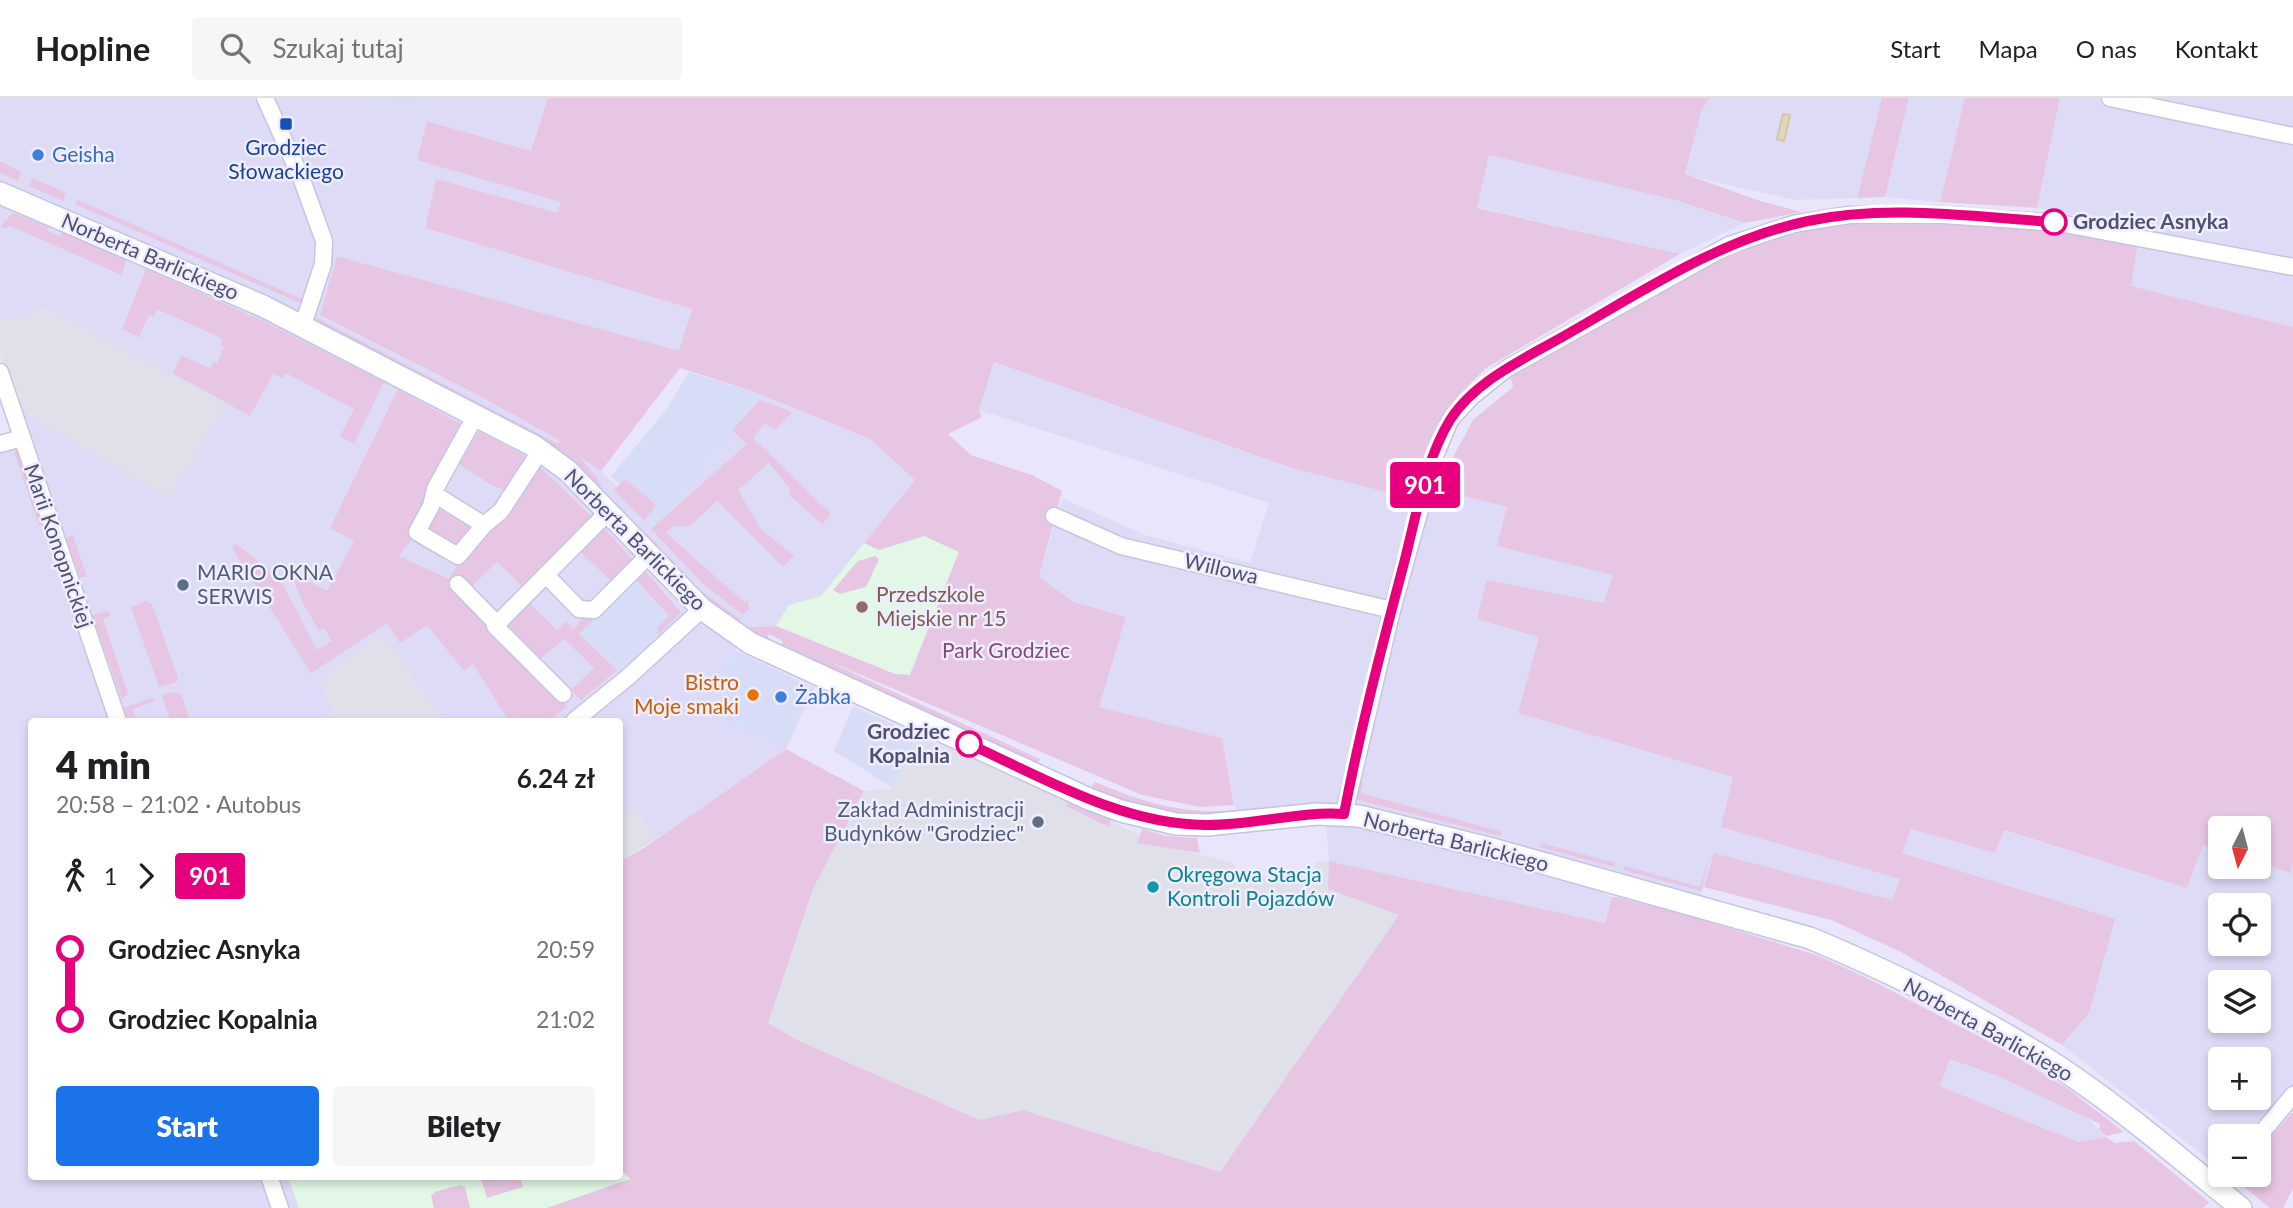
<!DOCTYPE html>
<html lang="pl">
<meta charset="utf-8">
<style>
body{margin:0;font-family:Lato,sans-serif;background:#f6f6f6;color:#202124;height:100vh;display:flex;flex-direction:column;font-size:26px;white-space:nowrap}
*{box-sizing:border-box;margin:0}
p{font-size:23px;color:#757577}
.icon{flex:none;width:38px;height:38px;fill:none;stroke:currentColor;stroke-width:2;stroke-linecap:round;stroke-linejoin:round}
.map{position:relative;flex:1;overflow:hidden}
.drawer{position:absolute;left:28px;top:620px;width:595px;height:462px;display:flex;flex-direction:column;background:#fff;border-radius:7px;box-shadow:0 4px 10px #0003}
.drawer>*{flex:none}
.badge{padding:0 14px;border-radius:5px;font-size:24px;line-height:46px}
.needle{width:46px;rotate:186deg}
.buttons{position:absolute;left:2208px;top:718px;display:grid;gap:14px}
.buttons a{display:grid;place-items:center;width:63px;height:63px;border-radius:7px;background:#fff;box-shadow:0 4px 10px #0003;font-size:35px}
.map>.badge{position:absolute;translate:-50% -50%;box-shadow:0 0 0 4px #fff}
.legs{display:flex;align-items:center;gap:10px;height:77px;padding:0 28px;font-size:23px}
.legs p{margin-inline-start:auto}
.headline{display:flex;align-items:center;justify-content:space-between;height:119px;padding:0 28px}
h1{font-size:38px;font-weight:800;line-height:52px}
.cta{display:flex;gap:14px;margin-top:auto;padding:14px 28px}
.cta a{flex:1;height:80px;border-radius:7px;background:#1a73e8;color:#fff;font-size:28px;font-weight:800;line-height:80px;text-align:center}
.cta a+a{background:#f6f6f6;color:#202124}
ul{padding:0 28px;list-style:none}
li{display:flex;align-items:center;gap:24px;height:70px;font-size:26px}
li i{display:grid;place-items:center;width:10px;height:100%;margin:0 9px;background:currentColor}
li i::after{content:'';width:18px;height:18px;margin:-9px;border:5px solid;border-radius:50%;background:#fff}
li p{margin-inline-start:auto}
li:first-child i{background:linear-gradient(#0000 50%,currentColor 0)}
li:last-child i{background:linear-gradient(currentColor 50%,#0000 0)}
header{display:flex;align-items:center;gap:42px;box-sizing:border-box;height:98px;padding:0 35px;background:#fff;border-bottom:2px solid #e0e0e0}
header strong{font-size:33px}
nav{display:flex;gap:38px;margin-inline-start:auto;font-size:24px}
.search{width:490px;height:63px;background:#f6f6f6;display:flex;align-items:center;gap:18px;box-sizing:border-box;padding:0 24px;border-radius:7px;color:#757577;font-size:26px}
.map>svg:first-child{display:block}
.residential{fill:#dedbf7;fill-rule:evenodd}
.commercial{fill:#d8ddf7}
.industrial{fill:#e0e0eb}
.education{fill:#e3f7e6}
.green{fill:#e7c6e3}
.water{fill:#e3d6bc;stroke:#d4c5a3;stroke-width:2}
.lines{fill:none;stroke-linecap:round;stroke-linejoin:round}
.street-casing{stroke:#c6c5e1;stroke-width:19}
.secondary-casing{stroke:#c3c3e5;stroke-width:24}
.street{stroke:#fff;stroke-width:16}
.secondary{stroke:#fff;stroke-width:21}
.line-1-casing{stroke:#fff;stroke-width:16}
.line-1{stroke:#e6007e;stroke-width:10}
.transit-dot{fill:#1a4fb4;stroke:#efecfe;stroke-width:2.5}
.shop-dot{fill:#3f7fe0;stroke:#efecfe;stroke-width:2.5}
.stop-1-dot{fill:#fff;stroke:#e6007e;stroke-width:3.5}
.service-dot{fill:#5c6f8a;stroke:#efecfe;stroke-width:2.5}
.education-dot{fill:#8d6e63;stroke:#efecfe;stroke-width:2.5}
.food-dot{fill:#e8710a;stroke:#efecfe;stroke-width:2.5}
.culture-dot{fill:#0f9aa8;stroke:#efecfe;stroke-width:2.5}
.labels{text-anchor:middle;stroke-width:5;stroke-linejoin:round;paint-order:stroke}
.transit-label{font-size:21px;fill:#164399;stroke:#efecfe}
.shop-label{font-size:21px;fill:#366cbe;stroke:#efecfe;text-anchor:start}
.stop-label{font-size:21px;font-weight:bold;fill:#4d5172;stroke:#efecfe;text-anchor:start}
.street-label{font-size:21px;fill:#4d5172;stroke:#efecfe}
.service-label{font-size:21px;fill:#4e5e75;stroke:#efecfe;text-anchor:start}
.education-label{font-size:21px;fill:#785e54;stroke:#efecfe;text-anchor:start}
.park-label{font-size:21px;fill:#834b76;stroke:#efecfe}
.food-label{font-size:21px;fill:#c56008;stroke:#efecfe;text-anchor:end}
.culture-label{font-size:21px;fill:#0d838f;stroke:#efecfe;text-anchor:start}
</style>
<header>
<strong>Hopline</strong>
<div class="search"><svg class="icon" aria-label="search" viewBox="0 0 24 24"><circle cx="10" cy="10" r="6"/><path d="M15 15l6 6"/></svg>Szukaj tutaj</div>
<nav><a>Start</a><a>Mapa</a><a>O nas</a><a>Kontakt</a></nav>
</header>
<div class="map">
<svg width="2293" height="1110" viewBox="0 0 2293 1110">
<rect width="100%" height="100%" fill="#e9e6fb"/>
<!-- residential -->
<path class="residential" d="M 0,0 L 548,0 L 531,53 L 427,23 L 417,62 L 562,104 L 558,115 L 436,81 L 425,130 L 692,211 L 679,254 L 338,158 L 320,217 L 478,297 L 561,344 L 601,373 L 659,428 L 758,302 L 752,293 L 870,341 L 915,382 L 864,445 L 924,438 L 776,528 L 754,530 L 724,565 L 707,615 L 786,651 L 656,741 L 634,709 L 620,721 L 620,623 L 444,623 L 381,536 L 320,582 L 337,623 L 32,623 L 32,1078 L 288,1078 L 299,1110 L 0,1110 L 0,336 L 8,335 L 22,313 L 169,399 L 48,212 L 0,223 Z
M 1710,0 L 1882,0 L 1857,100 L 1795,102 L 1685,77 L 1702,11 Z
M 1909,0 L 1965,0 L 1940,104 L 1885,99 Z
M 2060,0 L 2293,0 L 2293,229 L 2130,188 L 2140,130 L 2037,110 Z
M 1489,57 L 1678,103 L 1745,125 L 1680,156 L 1476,109 Z
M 994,264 L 1292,370 L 1409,400 L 1440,392 L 1507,409 L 1498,448 L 1614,477 L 1605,505 L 1539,538 L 1519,615 L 1734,679 L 1721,729 L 1901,781 L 1893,803 L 1715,756 L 1700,802 L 1508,749 L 1612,799 L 1605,825 L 1329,763 L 1326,726 L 1236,715 L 1222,640 L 1099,609 L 1126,519 L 1074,504 L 1039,479 L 1062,400 L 1145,437 L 1250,465 L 1269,405 L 979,312 Z
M 1911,731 L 1995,755 L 2003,732 L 2187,790 L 2203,746 L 2221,752 L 2221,768 L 2259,768 L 2259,764 L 2290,774 L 2293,766 L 2293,990 L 2254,1038 L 2221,1038 L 2221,1071 L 2062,947 L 2089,915 L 1989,783 L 1902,755 ZM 2221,807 L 2259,807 L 2259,845 L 2221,845 ZM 2221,884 L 2259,884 L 2259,922 L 2221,922 ZM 2221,961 L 2259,961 L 2259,999 L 2221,999 Z
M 1961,929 L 2064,996 L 2106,1039 L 2078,1044 L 1940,988 Z"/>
<!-- commercial -->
<path class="commercial" d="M 342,0 L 421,0 L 419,5 Z
M 689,274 L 752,293 L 760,302 L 659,429 L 611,378 L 666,312 Z
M 642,471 L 677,519 L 617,572 L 578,536 Z
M 735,552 L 814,590 L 786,651 L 707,615 L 724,565 Z
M 853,608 L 917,637 L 893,690 L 834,653 Z"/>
<!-- industrial -->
<path class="industrial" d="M 48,212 L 226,305 L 169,400 L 22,313 L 0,257 L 0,223 Z
M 381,536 L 444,623 L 337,623 L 319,582 Z
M 917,637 L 1093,714 L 1155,745 L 1233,765 L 1239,772 L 1308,786 L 1316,764 L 1329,763 L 1329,791 L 1399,817 L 1220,1074 L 1023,1012 L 980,1022 L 799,943 L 768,925 L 813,791 L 864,693 L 893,690 Z
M 634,709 L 656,741 L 620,763 L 620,721 Z"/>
<!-- education -->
<path class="education" d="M 924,438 L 959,453 L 909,577 L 895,576 L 776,528 L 789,507 L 821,498 L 864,445 L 879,452 Z
M 620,1071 L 631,1081 L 547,1110 L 299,1110 L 288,1078 L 620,1078 Z"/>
<!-- green -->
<path class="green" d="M 548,0 L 1710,0 L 1702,11 L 1685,76 L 1760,103 L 1801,114 L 1745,125 L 1678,103 L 1489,57 L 1477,110 L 1680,156 L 1486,270 L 1458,298 L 1427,349 L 1409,400 L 1292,370 L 994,264 L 979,312 L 982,319 L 948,336 L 971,357 L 1032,377 L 1062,393 L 1039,479 L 1074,504 L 1126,519 L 1099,609 L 1222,640 L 1234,707 L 1200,709 L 1142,697 L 814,557 L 1040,661 L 1038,665 L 1014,657 L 780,551 L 783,543 L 768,536 L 768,542 L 750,535 L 750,529 L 776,528 L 895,576 L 910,577 L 959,454 L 924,438 L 879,452 L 864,445 L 915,382 L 870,341 L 752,293 L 680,270 L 601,373 L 579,358 L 602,387 L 599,390 L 319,226 L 317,220 L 558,346 L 560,343 L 478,297 L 320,217 L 337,158 L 679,253 L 692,211 L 425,130 L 436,81 L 558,115 L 561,104 L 417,62 L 427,23 L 531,53 Z
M 1882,0 L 1909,0 L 1885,99 L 1857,100 Z
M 1965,0 L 2060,0 L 2037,110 L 1940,104 Z
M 0,63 L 21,74 L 18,83 L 0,75 Z
M 33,80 L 66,95 L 63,103 L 29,88 Z
M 78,102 L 304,202 L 302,206 L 75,106 Z
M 13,115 L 49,129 L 48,133 L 59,138 L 62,134 L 126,162 L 122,177 L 10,128 L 6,131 L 1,128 Z
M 1890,122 L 2012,127 L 2138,143 L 2131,188 L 2293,229 L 2293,766 L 2290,775 L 2259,764 L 2259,730 L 2221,730 L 2221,752 L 2203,747 L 2187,790 L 2004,732 L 1995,755 L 1911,731 L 1902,755 L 2115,821 L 2089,915 L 2062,947 L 1899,853 L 1831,822 L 1704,789 L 1714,755 L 1892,802 L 1900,781 L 1721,729 L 1733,679 L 1518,615 L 1539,539 L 1477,521 L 1487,482 L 1604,505 L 1613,477 L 1497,448 L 1507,409 L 1436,391 L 1473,322 L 1513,289 L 1510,277 L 1730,155 C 1783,134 1834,125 1890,122 Z
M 146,171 L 259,221 L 384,284 L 354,346 L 340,338 L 354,311 L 286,275 L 283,280 L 273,276 L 250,318 L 173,275 L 181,258 L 210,270 L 213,264 L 217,265 L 224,249 L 220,247 L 223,241 L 157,211 L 154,218 L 149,217 L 139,239 L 122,231 Z
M 398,291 L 466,329 L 413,434 L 455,463 L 441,460 L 411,442 L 399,458 L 449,481 L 460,462 L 537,366 L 594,421 L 523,489 L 497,464 L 469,491 L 473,510 L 567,609 L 548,623 L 509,623 L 473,566 L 464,573 L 427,527 L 400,545 L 387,525 L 311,575 L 232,450 L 236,446 L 279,479 L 317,552 L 332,543 L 324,530 L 319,533 L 301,502 L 291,474 L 327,493 L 354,443 L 330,430 Z
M 760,302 L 792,314 L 775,332 L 765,325 L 753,340 L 831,416 L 822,426 L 789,397 L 791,392 L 769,365 L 738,392 L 760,430 L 794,458 L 783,469 L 717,403 L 690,428 L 674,428 L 666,435 L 744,504 L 748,502 L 749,511 L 743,517 L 704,487 L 651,431 L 747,346 L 732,332 Z
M 479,333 L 527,359 L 505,392 L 493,388 L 459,366 Z
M 17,352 L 43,424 L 39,428 L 14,354 Z
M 625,381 L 656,407 L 644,423 L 614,392 Z
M 435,402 L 476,430 L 457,455 L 420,433 Z
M 602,428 L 633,462 L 611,483 L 577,451 Z
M 646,435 L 700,492 L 740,521 L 739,524 L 710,508 L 645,441 Z
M 73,437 L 87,479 L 80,479 L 66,440 Z
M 875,458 L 879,461 L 866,489 L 840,496 L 833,492 L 858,463 Z
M 642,469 L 681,515 L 658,537 L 657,530 L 669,518 L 635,481 L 579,536 L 617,572 L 581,602 L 571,592 L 594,570 L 564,541 L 539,562 L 507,531 L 508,522 L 527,503 L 557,532 L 566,524 L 574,531 L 586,516 Z
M 146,503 L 152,506 L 178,580 L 177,584 L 159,589 L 131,509 Z
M 108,513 L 110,518 L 103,521 L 128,596 L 122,601 L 92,517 Z
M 171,594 L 181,596 L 190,623 L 170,623 L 162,597 Z
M 153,599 L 155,603 L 133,611 L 136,623 L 128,623 L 123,610 Z
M 786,651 L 864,693 L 813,791 L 768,925 L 799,943 L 980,1022 L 1023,1012 L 1220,1074 L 1399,817 L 1328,791 L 1329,763 L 1605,825 L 1612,799 L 1617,799 L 1684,816 L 1819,858 L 1867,880 L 2007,953 L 2067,990 L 2124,1034 L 2106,1038 L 2099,1031 L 2100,1026 L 1998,978 L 1950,961 L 1940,988 L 2078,1044 L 2106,1039 L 2115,1045 L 2134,1043 L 2209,1104 L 2203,1110 L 547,1110 L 630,1081 L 620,1071 L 620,763 L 644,750 Z
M 1095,684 C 1149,707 1190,718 1248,711 L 1246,717 C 1191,724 1142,710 1091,690 Z
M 1358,684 L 1363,685 L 1361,695 L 1502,734 L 1500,738 L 1358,702 L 1355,700 Z
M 1068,704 L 1111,720 L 1109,729 L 1066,708 Z
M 1142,731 L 1166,738 L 1197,740 L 1200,755 L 1137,745 Z
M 1541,745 L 1616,765 L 1614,769 L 1540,749 Z
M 1711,753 L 1701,793 L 1623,772 L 1625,768 L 1700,789 Z
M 2293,1014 L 2293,1090 L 2283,1110 L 2270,1110 L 2233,1080 L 2236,1076 L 2259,1076 L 2259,1051 Z
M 480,1078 L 520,1078 L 523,1089 L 487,1100 Z
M 460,1087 L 465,1089 L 470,1110 L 434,1110 L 431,1098 L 435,1094 Z"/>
<!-- water -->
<path class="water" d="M 1783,16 L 1790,17 L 1784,43 L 1777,41 Z"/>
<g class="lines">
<!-- street casing -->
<g class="street-casing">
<path id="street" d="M 265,0 L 302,82 L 324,143 L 323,166 L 303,227
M 2110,0 L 2293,38
M 0,274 L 118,623
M 476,317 L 435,391 L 431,408 L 417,434 L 458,458 L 484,427 L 501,413 L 540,353
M 0,346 L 22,340
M 434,396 L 484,427
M 1054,418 L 1121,448 L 1392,512
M 546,477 L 579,511 L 594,512 L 648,458
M 458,486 L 497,526
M 563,596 L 495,528 L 608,414
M 574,623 L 628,579 L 702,511
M 1344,716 L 1392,512 L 1435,358 L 1450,322 L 1471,299 L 1506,271 L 1729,147 L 1793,126 L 1849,117 L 1943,117 L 2059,125 L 2293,169
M 2259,1038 L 2293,997
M 269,1078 L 280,1110
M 2216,1090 L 2228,1076"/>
</g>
<!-- secondary casing -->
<g class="secondary-casing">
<path id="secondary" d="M 0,95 L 263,208 L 534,348 L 568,373 L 702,511 L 750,545 L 1089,701 L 1121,713 L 1176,726 L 1207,727 L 1317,716 L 1359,718 L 1496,752 L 1810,840 C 1889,873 1969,913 2042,958 C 2112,1002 2177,1058 2241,1110"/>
</g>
<!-- street -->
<use href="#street" class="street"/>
<!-- secondary -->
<use href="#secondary" class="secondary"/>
</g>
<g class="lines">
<!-- line-1 casing -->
<g class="line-1-casing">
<path id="line-1" d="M 969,646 C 1044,680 1121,726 1205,727 C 1252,728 1297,713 1344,716 C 1360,632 1382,548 1404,465 C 1416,419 1425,363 1450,322 C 1476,281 1530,258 1571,234 C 1646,191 1722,141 1808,123 C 1888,106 1974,119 2054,124"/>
</g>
<!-- line-1 -->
<use href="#line-1" class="line-1"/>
</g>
<!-- markers -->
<rect class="transit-dot" x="279" y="19" width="14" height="14" rx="3.5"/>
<g class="shop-dot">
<circle cx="38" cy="57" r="7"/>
<circle cx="781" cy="599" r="7"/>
</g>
<g class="stop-1-dot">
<circle cx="2054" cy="124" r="12"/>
<circle cx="969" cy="646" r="12"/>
</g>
<g class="service-dot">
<circle cx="183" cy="487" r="7"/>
<circle cx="1038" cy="724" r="7"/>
</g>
<circle class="education-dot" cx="862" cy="509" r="7"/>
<circle class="food-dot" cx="753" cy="597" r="7"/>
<circle class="culture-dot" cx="1153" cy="789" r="7"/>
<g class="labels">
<!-- transit labels -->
<g class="transit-label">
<text x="286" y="57">Grodziec<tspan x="286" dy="24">Słowackiego</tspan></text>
</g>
<!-- shop labels -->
<g class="shop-label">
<text x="52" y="64">Geisha</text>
<text x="795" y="606">Żabka</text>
</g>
<!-- stop labels -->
<g class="stop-label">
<text x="2073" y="131">Grodziec Asnyka</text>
<text x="950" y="641" text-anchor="end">Grodziec<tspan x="950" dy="24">Kopalnia</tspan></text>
</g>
<!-- street labels -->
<g class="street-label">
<text transform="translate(150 159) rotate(23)" y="7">Norberta Barlickiego</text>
<text transform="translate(635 442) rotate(45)" y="7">Norberta Barlickiego</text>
<text transform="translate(58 448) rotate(71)" y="7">Marii Konopnickiej</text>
<text transform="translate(1221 471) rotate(13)" y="7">Willowa</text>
<text transform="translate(1456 744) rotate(14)" y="7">Norberta Barlickiego</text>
<text transform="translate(1988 932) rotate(29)" y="7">Norberta Barlickiego</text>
</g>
<!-- service labels -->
<g class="service-label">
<text x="197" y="482">MARIO OKNA<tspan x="197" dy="24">SERWIS</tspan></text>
<text x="1024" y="719" text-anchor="end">Zakład Administracji<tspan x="1024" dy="24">Budynków "Grodziec"</tspan></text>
</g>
<!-- education labels -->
<g class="education-label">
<text x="876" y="504">Przedszkole<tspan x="876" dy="24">Miejskie nr 15</tspan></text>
</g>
<!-- park labels -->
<g class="park-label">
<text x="1006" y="560">Park Grodziec</text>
</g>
<!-- food labels -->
<g class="food-label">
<text x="739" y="592">Bistro<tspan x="739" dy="24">Moje smaki</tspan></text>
</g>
<!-- culture labels -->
<g class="culture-label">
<text x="1167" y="784">Okręgowa Stacja<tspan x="1167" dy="24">Kontroli Pojazdów</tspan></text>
</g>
</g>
</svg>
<div class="buttons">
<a><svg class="needle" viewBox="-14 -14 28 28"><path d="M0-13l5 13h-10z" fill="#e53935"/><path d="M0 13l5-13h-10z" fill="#757577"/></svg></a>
<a><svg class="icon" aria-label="locate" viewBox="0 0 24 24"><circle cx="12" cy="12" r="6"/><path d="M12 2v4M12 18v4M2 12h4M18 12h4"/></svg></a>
<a><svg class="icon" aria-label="layers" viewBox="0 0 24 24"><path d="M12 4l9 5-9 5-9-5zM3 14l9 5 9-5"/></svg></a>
<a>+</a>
<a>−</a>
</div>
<b class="badge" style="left:1425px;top:387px;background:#e6007e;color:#fff">901</b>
<section class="drawer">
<div class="headline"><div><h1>4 min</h1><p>20:58 – 21:02 · Autobus</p></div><b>6.24 zł</b></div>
<div class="legs"><svg class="icon" aria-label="walk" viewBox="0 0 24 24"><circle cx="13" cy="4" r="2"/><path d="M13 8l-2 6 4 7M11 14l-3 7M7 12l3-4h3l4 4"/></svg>1<svg class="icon" aria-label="forward" viewBox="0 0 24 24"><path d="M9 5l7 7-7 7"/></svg><b class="badge" style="background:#e6007e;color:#fff">901</b></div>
<ul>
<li><i style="color:#e6007e"></i><b>Grodziec Asnyka</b><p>20:59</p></li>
<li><i style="color:#e6007e"></i><b>Grodziec Kopalnia</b><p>21:02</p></li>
</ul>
<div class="cta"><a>Start</a><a>Bilety</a></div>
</section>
</div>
